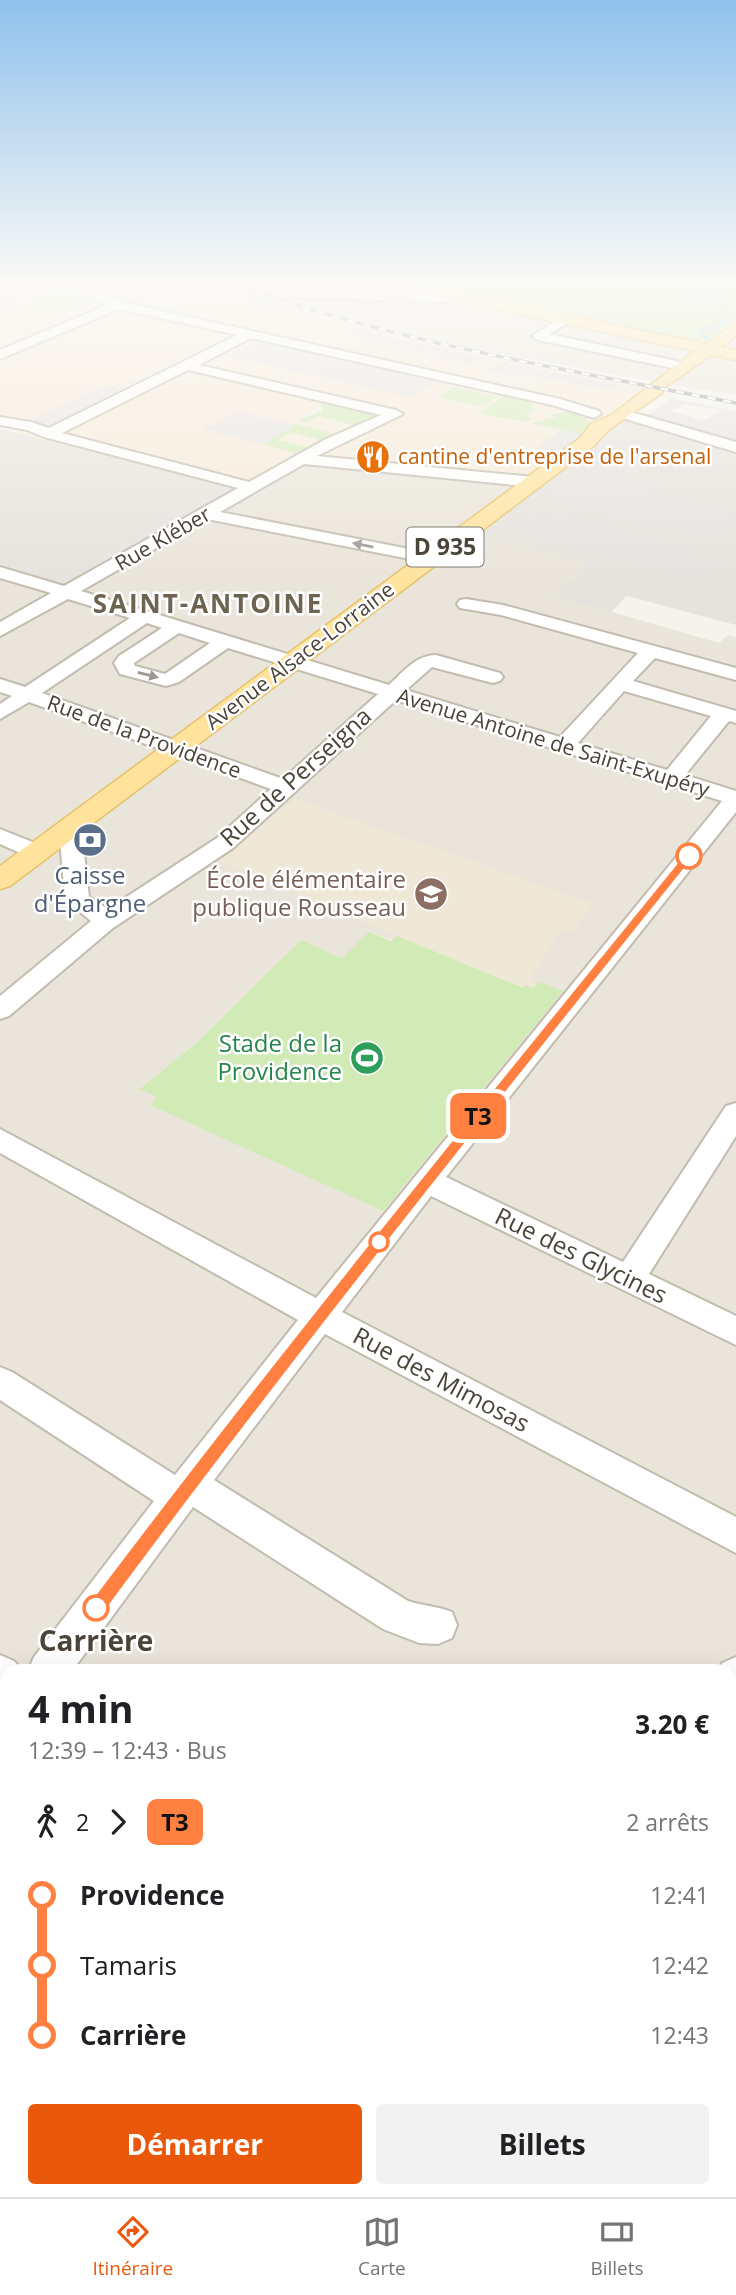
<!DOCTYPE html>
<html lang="fr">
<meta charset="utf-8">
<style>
body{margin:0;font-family:"Open Sans",sans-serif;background:#f2f2f2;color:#202124;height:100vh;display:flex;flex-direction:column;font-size:26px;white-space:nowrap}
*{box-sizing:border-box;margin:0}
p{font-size:23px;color:#757577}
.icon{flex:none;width:38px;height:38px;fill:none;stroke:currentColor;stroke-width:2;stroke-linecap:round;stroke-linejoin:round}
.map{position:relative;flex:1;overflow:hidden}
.side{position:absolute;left:0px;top:1664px;width:737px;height:534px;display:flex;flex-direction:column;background:#fff;border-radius:21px 21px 0 0;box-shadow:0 7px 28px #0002}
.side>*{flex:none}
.badge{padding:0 14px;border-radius:10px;font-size:24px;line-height:46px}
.map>.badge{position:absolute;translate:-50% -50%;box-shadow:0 0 0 4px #fff}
.legs{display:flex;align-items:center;gap:10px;height:77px;padding:0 28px;font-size:23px}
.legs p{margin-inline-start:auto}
.summary{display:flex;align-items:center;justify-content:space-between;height:119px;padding:0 28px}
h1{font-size:38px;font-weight:700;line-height:52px}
.button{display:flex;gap:14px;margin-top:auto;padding:14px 28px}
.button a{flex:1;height:80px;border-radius:7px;background:#ea580c;color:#fff;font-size:28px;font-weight:700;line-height:80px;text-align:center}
.button a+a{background:#f2f2f2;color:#202124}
ul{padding:0 28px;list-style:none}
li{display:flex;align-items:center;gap:24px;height:70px;font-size:26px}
li i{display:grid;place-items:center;width:10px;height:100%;margin:0 9px;background:currentColor}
li i::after{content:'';width:18px;height:18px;margin:-9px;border:5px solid;border-radius:50%;background:#fff}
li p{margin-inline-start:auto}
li:first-child i{background:linear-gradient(#0000 50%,currentColor 0)}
li:last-child i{background:linear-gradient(currentColor 50%,#0000 0)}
.tab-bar{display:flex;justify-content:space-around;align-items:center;height:98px;border-top:2px solid #e0e0e0;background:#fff;font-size:19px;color:#757577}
.tab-bar a{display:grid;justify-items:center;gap:4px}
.tab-bar .current{color:#ea580c}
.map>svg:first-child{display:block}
.residential{fill:#eae5da;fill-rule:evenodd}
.commercial{fill:#f7ead8;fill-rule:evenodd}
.industrial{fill:#e6e2dd}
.education{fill:#efe8d6}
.green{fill:#d2eab5}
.parking{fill:#e5e3e0;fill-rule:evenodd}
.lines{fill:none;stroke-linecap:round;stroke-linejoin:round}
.stream{stroke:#a9d4f2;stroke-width:2.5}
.minor-casing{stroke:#c2bbae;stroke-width:4}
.major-casing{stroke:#e6c16a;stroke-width:3}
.minor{fill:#fff;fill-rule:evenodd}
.major{fill:#ffe39c;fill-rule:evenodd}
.rail-casing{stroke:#9a9a9a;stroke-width:3.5}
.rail{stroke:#fff;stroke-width:2.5;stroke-dasharray:8;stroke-linecap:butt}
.oneway{fill:#9c9892}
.line-1{fill:#ff8040;stroke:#fff;stroke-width:2}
.stop-1-dot{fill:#fff;stroke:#ff8040;stroke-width:3.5}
.labels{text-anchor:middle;stroke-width:5;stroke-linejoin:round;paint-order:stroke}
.far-food-label{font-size:21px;fill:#c56008;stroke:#fff;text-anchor:start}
.far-street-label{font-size:21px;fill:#4b4439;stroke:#fff}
.shield{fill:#fff;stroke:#817c74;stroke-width:2}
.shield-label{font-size:23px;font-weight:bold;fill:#4b4439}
.street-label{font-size:24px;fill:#4b4439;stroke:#fff}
.service-label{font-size:24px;fill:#4e5e75;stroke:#fff}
.education-label{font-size:24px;fill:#785e54;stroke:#fff;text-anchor:end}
.leisure-label{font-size:24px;fill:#27864d;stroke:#fff;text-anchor:end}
.far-district-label{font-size:26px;font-weight:bold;letter-spacing:2px;fill:#6e6250;stroke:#fff}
.near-stop-label{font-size:28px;font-weight:bold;fill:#4b4439;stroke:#fff}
</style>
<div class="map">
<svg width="736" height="2197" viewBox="0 0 736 2197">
<rect width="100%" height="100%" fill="#f6f3ec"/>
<!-- residential -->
<path class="residential" d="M 237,281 L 416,281 L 682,340 L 707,340 L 736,319 L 736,394 L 689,388 L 458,346 L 327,313 Z
M 616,410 L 634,414 L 476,534 L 588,563 L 557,596 L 719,643 L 728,635 L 736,637 L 736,2197 L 43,2197 L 47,2191 L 730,2191 L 730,1671 L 7,1671 L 7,2110 L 0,2120 L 0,564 L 60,583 L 301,454 L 529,476 ZM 372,933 L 534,988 L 150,1105 L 158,1097 L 140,1088 L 194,1045 L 301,940 L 342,958 Z"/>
<!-- commercial -->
<path class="commercial" d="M 40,281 L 220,281 L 297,309 L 407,339 L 487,357 L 648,387 L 529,476 L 317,458 L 242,489 L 15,433 L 24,429 L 23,421 L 0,415 L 0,305 L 54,285 ZM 505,395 L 535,412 L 526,410 L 526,417 L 530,418 L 526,422 L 495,416 ZM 328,402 L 351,427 L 320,416 L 307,423 L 298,421 Z"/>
<!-- industrial -->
<path class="industrial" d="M 0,281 L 40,281 L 56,284 L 0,306 Z
M 634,414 L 736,442 L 736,625 L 627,596 L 611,612 L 556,596 L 587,563 L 476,535 Z
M 0,429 L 242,489 L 81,581 L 60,583 L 0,564 Z"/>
<!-- education -->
<path class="education" d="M 295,798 L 300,801 L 594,904 L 572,932 L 562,929 L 529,981 L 538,984 L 534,988 L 523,989 L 220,861 Z"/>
<!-- green -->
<path class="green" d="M 416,281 L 736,281 L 736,319 L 707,340 L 682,340 L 423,287 Z
M 55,293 L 83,299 L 57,309 L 30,302 Z
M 455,387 L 499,397 L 482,407 L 438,397 Z
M 505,395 L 531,401 L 535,412 L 526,411 L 529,413 L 527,417 L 532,418 L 527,422 L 478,413 Z
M 328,402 L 378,414 L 351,427 L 348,427 L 352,425 L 320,416 L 307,423 L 298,421 L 322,410 L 321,406 Z
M 574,410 L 588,420 L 589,426 L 583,435 L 532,423 L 556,417 L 550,415 Z
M 292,423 L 332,433 L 333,435 L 318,442 L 319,440 L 291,432 L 278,440 L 307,447 L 314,446 L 293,457 L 291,456 L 295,453 L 263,444 L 293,427 L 288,425 Z
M 369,932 L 391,941 L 397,936 L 523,988 L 526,985 L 534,988 L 540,982 L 563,991 L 383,1211 L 150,1105 L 157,1097 L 139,1089 L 194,1045 L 301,940 L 342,958 Z
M 7,2110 L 7,2191 L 46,2191 L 43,2197 L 0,2197 L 0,2120 Z"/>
<!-- parking -->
<path class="parking" d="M 83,281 L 211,281 L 296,310 L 281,310 L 209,287 L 191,291 L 171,287 L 130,302 Z
M 358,330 L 412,342 L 483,357 L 471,364 L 414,352 L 418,349 L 408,350 L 367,340 L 369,338 L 347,335 Z
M 602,330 L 632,337 L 623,344 L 637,347 L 628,353 L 596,347 L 601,343 L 586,340 Z
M 259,341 L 439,380 L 410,397 L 228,356 Z
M 500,362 L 620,385 L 611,391 L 527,374 L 521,377 L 487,370 Z
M 105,386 L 127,391 L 53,426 L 30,420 Z
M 671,398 L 736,411 L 736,442 L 646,417 ZM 684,404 L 721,410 L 721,411 L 703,421 L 671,411 Z
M 237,411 L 290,424 L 294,426 L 263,444 L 203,429 Z
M 562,430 L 583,435 L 559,453 L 544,449 L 540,445 Z
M 603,476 L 655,487 L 647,490 L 650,495 L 729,514 L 709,535 L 665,521 L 661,525 L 577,505 L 581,501 L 545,492 L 560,482 L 577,486 L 591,477 L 598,479 Z
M 555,516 L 602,528 L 598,532 L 611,536 L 614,533 L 687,552 L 681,558 L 706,565 L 696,575 L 647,562 L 651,557 L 626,550 L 622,553 L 521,527 L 533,518 L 547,522 Z"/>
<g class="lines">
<!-- stream -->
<path class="stream" d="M 687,286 L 705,293 L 697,299 L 715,303
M 733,300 L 736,298
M 719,304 L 727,305 L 728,309 L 721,319
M 707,339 L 701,335 L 702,330 L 726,321"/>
<!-- minor casing -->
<g class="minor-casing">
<path id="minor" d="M 49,281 L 66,281 L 122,302 L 560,399 L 599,411 L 601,414 L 594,418 L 556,406 L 251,338 L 199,365 L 396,410 L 403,414 L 317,456 L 534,477 L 542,482 L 534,487 L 304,464 L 220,512 L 430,553 L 439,558 L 436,562 L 430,563 L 207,519 L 81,591 L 389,685 C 403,672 416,655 436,655 L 500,673 L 503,677 L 500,681 L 493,683 L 432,667 L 406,690 L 560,737 L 638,653 L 501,615 L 460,608 L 457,604 L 460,600 L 466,599 L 503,605 L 736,668 L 736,680 L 655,658 L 633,681 L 736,711 L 736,723 L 729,721 L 685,775 L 736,791 L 736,812 L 446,1177 L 623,1262 L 726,1106 L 736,1103 L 736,1136 L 649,1274 L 736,1316 L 736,1345 L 431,1196 L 342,1312 L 736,1517 L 736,1553 L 325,1334 L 214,1480 L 408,1601 C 423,1606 437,1606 452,1612 L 457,1625 L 452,1638 L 438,1644 L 419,1643 L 383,1629 L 193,1507 L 72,1671 L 28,1671 L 34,1657 L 154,1501 L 0,1400 L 0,1367 L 12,1372 L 175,1475 L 298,1320 L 0,1153 L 0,1129 L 316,1298 L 722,801 L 396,700 L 233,848 L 113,928 L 9,1016 L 0,1019 L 0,996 L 91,921 L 65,900 L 59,827 L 62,822 L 78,822 L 81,827 L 89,897 L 108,909 L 217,838 L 271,789 L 29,702 L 0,719 L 0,704 L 12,696 L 0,692 L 0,679 L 25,687 L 130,618 L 68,599 L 0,636 L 0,622 L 51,593 L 0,578 L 0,567 L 64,586 L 238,488 L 44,437 L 27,430 L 0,425 L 0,417 L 31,422 L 49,428 L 237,335 L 119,309 L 0,359 L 0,350 L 107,305 ZM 188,370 L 381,415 L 326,439 L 249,482 L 62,433 ZM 147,623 L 162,628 L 119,656 L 114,663 L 120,674 L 166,686 L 179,682 L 228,648 L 378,694 L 283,779 L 42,693 ZM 179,633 L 210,643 L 165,674 L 135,666 L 134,663 ZM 624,691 L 711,716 L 667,770 L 578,743 Z
M 240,281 L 257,281 L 279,289 L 382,292 L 399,281 L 412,281 L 411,285 L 400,289 L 420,293 L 465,295 L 471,299 L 465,303 L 420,301 L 393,295 L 385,300 L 277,297 Z
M 564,316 L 570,320 L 568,323 L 549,334 L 677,361 L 684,365 L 677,369 L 538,340 L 532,336 Z
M 624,410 L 736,442 L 736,452 L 619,417 L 617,414 L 619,411 Z
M 0,829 L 45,847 L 49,852 L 45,857 L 29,857 L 0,844 Z
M 0,1655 L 14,1661 L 23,1671 L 7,1671 L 7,1700 L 0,1697 Z
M 736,1657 L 736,1716 L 730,1719 L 730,1671 L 719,1671 L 722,1663 Z
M 7,1702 L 7,1749 L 0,1752 L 0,1705 Z
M 7,2022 L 7,2076 L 0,2078 L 0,2025 Z
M 78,2191 L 129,2191 L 126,2197 L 75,2197 Z"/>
</g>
<!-- major casing -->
<g class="major-casing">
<path id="major" d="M 400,281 L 419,281 L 432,287 L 705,344 L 736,323 L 736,336 L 721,347 L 736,350 L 736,360 L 711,355 L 664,388 L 662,393 C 638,411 612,423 594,446 L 10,886 L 0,889 L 0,866 L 580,438 L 591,424 L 613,414 L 695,351 L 427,295 Z"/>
</g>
<!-- minor -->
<use href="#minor" class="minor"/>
<!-- major -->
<use href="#major" class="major"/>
<!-- rail casing -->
<g class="rail-casing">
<path id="rail" d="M 226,281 C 391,342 564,369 736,403"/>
</g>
<!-- rail -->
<use href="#rail" class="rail"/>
</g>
<!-- one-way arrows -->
<defs><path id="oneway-solid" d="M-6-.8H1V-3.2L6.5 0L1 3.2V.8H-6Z" transform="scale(1.75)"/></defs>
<g class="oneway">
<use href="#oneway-solid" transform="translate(363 545) rotate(-169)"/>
<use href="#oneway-solid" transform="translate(148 675) rotate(14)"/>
</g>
<!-- sky -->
<linearGradient id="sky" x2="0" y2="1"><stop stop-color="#8fc1ec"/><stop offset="0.48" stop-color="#fbfaf6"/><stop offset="1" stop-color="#fbfaf6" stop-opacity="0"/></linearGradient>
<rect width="736" height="589" fill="url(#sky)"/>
<!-- line-1 -->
<path class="line-1" d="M 689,852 L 695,856 L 693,858 C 493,1108 293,1357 103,1614 L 96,1617 L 90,1614 L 87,1608 L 90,1602 C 282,1347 484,1101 685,853 Z"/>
<!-- icons -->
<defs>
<g id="restaurant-disc" transform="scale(1.75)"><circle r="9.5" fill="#e8710a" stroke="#fff"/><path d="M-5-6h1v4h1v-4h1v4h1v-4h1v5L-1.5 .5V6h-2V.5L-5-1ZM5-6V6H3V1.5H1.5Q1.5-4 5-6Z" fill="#fff"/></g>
<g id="bank-disc" transform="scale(1.75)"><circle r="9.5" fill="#5c6f8a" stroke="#fff"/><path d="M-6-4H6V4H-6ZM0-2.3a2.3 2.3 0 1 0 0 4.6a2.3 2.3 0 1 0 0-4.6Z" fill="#fff"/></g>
<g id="school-disc" transform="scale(1.75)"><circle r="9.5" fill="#8d6e63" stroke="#fff"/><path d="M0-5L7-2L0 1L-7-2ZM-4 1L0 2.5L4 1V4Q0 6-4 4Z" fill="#fff"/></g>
<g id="stadium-disc" transform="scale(1.75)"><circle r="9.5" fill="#2e9e5b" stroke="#fff"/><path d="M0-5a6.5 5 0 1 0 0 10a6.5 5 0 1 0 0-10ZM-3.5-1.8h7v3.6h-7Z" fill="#fff"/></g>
</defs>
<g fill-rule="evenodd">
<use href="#restaurant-disc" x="373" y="457"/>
<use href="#bank-disc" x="90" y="840"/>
<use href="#school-disc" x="431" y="894"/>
<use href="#stadium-disc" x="367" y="1058"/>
</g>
<!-- markers -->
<g class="stop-1-dot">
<circle cx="689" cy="856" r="12"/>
<circle cx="379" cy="1242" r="9"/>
<circle cx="96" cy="1608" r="12"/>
</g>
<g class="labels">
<!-- far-food labels -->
<g class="far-food-label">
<text x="398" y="464">cantine d'entreprise de l'arsenal</text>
</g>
<!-- far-street labels -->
<g class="far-street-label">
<text transform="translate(163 539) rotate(-30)" y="7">Rue Kléber</text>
<text transform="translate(300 656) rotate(-37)" y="7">Avenue Alsace-Lorraine</text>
<text transform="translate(144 737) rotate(20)" y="7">Rue de la Providence</text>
<text transform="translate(553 743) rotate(17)" y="7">Avenue Antoine de Saint-Exupéry</text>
</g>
<!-- shield labels -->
<rect class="shield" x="406.5" y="527.5" width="77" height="39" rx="5"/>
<g class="shield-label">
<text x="445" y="555">D 935</text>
</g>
<!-- street labels -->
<g class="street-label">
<text transform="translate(296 777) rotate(-42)" y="8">Rue de Perseigna</text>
<text transform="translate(581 1256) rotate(26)" y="8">Rue des Glycines</text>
<text transform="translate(441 1380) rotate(28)" y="8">Rue des Mimosas</text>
</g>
<!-- service labels -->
<g class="service-label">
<text x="90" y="884">Caisse<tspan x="90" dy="28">d'Épargne</tspan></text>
</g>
<!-- education labels -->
<g class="education-label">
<text x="406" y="888">École élémentaire<tspan x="406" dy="28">publique Rousseau</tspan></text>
</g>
<!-- leisure labels -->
<g class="leisure-label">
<text x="342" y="1052">Stade de la<tspan x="342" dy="28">Providence</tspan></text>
</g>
<!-- far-district labels -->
<g class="far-district-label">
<text x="208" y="613">SAINT-ANTOINE</text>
</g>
<!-- near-stop labels -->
<g class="near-stop-label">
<text x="96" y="1651">Carrière</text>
</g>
</g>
</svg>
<b class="badge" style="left:478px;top:1116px;background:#ff8040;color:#111">T3</b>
<section class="side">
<div class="summary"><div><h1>4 min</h1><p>12:39 – 12:43 · Bus</p></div><b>3.20 €</b></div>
<div class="legs"><svg class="icon" aria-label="walk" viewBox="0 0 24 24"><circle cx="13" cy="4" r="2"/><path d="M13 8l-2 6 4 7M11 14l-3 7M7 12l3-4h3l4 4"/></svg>2<svg class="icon" aria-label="forward" viewBox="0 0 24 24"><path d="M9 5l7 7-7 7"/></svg><b class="badge" style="background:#ff8040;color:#111">T3</b><p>2 arrêts</p></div>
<ul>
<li><i style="color:#ff8040"></i><b>Providence</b><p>12:41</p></li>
<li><i style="color:#ff8040"></i><span>Tamaris</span><p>12:42</p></li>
<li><i style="color:#ff8040"></i><b>Carrière</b><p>12:43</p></li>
</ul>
<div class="button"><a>Démarrer</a><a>Billets</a></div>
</section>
</div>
<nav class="tab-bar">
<a class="current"><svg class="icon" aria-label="directions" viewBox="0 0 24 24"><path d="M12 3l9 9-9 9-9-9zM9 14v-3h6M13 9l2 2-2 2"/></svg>Itinéraire</a>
<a><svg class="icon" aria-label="map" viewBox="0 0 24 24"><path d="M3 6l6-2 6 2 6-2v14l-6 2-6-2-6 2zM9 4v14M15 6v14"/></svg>Carte</a>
<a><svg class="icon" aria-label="tickets" viewBox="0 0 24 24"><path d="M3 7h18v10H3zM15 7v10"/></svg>Billets</a>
</nav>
